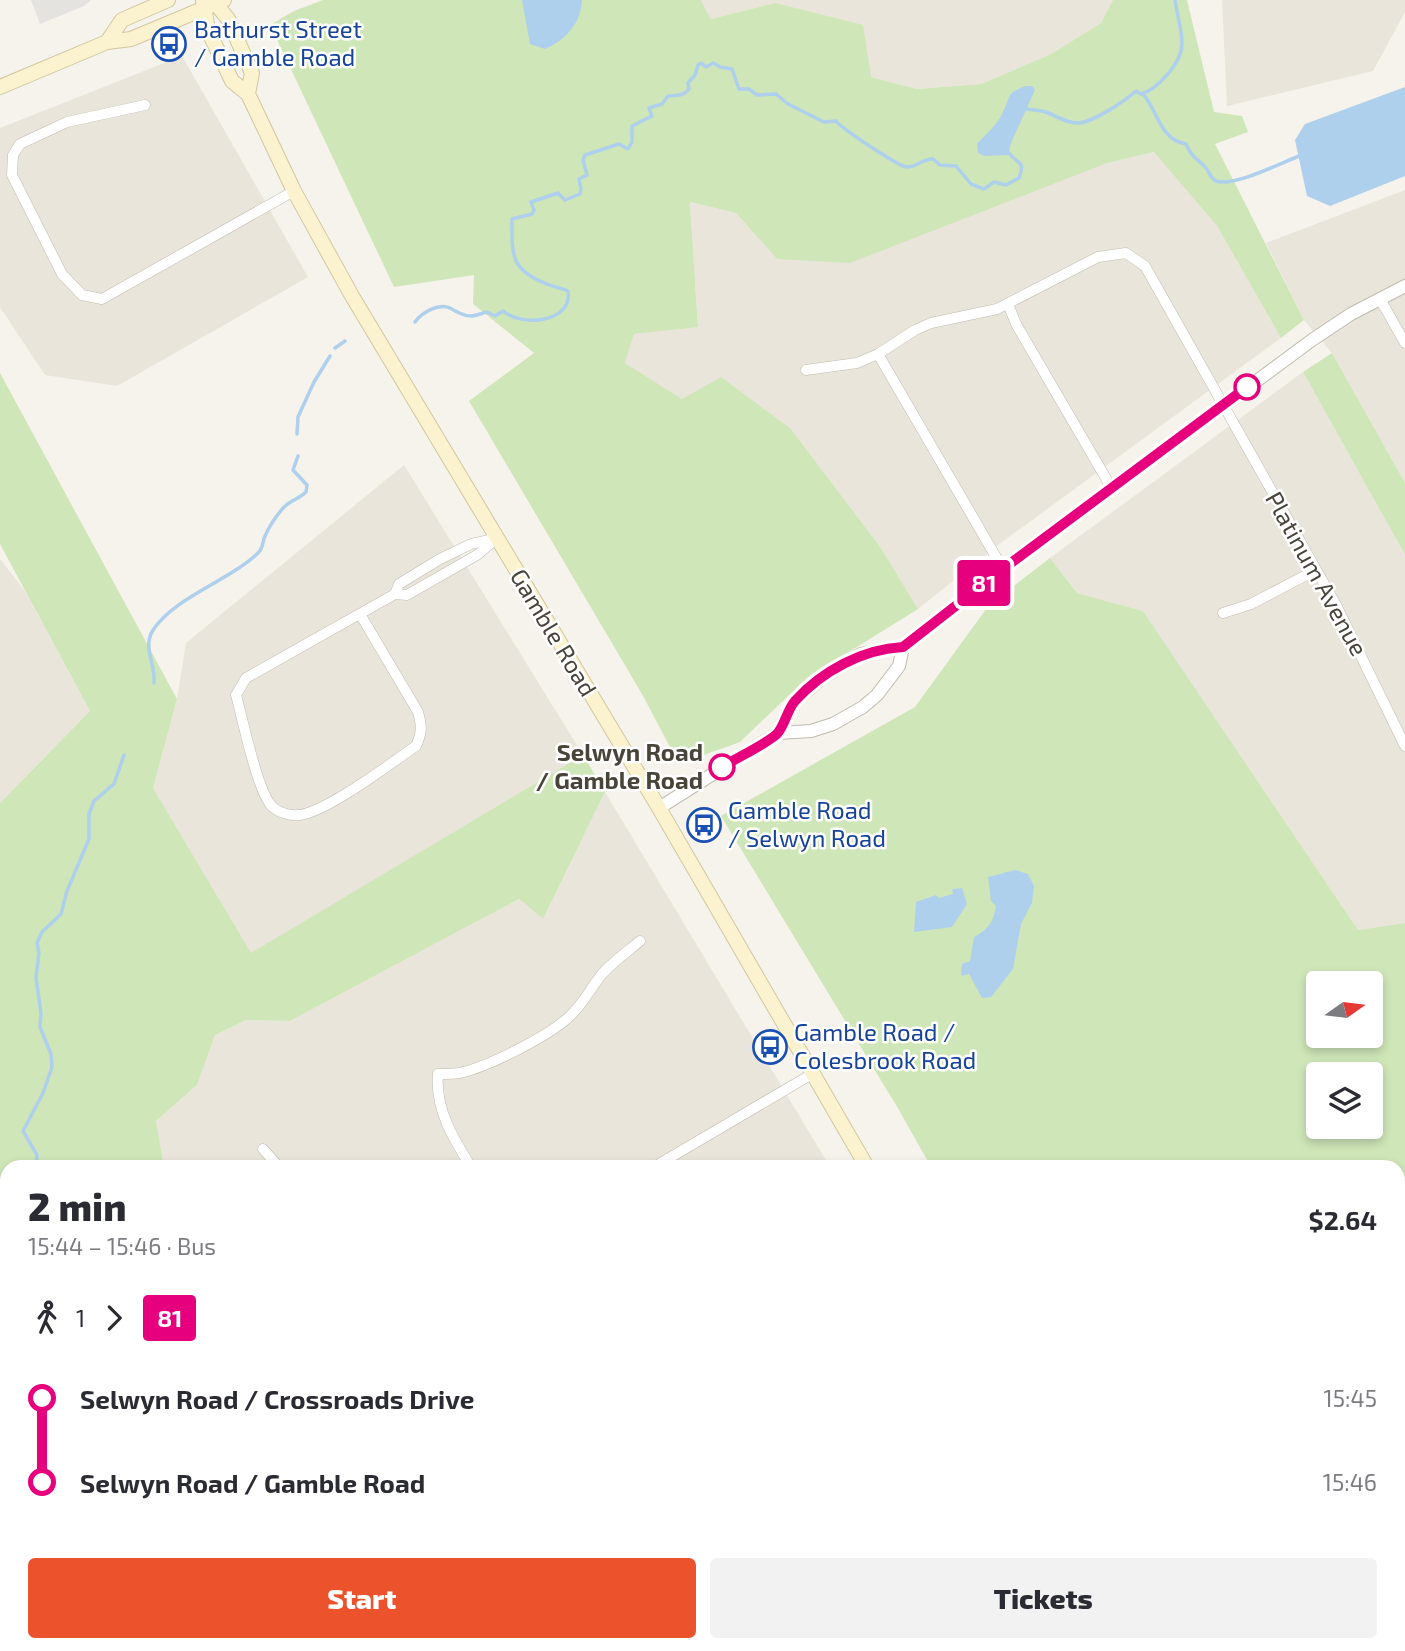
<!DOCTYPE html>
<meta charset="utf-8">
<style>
body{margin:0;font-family:"Exo 2",sans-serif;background:#f2f2f3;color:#2b2b33;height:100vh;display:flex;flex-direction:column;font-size:26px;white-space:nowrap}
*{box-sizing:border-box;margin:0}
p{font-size:23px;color:#7c7c81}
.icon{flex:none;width:38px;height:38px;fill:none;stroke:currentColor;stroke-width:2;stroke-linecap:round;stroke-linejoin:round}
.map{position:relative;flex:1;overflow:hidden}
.side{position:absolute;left:0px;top:1160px;width:1405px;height:492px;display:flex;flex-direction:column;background:#fff;border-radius:21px 21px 0 0;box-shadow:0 4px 10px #0003}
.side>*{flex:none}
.badge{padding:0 14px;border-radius:5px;font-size:24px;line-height:46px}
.needle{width:46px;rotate:76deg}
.controls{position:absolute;left:1306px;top:971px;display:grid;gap:14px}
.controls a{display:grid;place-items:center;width:77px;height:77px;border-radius:7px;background:#fff;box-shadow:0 4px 10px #0003;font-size:35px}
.map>.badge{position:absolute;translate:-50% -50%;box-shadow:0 0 0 4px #fff}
.legs{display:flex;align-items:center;gap:10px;height:77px;padding:0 28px;font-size:23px}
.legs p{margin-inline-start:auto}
.head{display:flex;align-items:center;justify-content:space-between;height:119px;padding:0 28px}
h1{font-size:38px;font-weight:800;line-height:52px}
.button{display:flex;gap:14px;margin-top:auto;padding:14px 28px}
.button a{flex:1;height:80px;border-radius:7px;background:#ec532d;color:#fff;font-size:28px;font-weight:800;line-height:80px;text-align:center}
.button a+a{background:#f2f2f3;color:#2b2b33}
ul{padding:0 28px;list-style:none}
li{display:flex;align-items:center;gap:24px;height:84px;font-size:26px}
li i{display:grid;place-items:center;width:10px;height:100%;margin:0 9px;background:currentColor}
li i::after{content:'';width:18px;height:18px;margin:-9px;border:5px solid;border-radius:50%;background:#fff}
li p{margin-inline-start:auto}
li:first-child i{background:linear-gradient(#0000 50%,currentColor 0)}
li:last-child i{background:linear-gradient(currentColor 50%,#0000 0)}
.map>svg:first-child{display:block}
.residential{fill:#e9e5db}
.green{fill:#cfe6b8;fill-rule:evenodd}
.parking{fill:#e4e3e0}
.water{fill:#aed0ed}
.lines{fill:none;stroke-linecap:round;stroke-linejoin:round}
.stream{stroke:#aed0ed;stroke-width:3.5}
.minor-casing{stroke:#c0bbaf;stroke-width:11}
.tertiary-casing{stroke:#c0bbaf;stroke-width:14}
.secondary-casing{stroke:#d1c79f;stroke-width:16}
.minor{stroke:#fff;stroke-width:10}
.tertiary{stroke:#fff;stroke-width:12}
.secondary{stroke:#fbf3d0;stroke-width:14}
.line-1-casing{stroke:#fff;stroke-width:16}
.line-1{stroke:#e6007e;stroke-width:10}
.stop-1-dot{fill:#fff;stroke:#e6007e;stroke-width:3.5}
.labels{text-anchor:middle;stroke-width:5;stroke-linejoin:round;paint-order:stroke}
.transit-label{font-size:24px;fill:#164399;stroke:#fff;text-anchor:start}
.street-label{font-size:24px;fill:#49443a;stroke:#fff}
.stop-label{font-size:24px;font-weight:bold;fill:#49443a;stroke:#fff;text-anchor:end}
</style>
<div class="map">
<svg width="1405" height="1651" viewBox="0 0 1405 1651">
<rect width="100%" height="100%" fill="#f5f3ec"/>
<!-- residential -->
<path class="residential" d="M 701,0 L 1113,0 L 1101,23 L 1051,54 L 981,84 L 917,89 L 871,77 L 775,3 L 711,19 Z
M 1222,0 L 1405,0 L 1405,12 L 1373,71 L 1227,106 Z
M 182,56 L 308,277 L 117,386 L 45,375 L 0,307 L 0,128 Z
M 1155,152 L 1217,226 L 1281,338 L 998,545 L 918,609 L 881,548 L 791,429 L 682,399 L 625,363 L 634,334 L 698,326 L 690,202 L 736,213 L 777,259 L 1107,163 Z
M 1405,190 L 1405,483 L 1332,353 L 1304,320 L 1266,243 Z
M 1303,372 L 1405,555 L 1405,923 L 1358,930 L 1143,611 L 1077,593 L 1050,558 Z
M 404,465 L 583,755 L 251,954 L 153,788 L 177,699 L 186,643 Z
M 0,559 L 25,591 L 90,711 L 0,803 Z
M 605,792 L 830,1167 L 164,1167 L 156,1121 L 197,1085 L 215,1035 L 246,1020 L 290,1021 L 519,899 L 543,919 Z
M 137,1645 L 207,1645 L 211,1651 L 136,1651 Z
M 267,1645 L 1116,1645 L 1119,1651 L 271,1651 Z
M 1191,1645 L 1333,1645 L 1337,1651 L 1195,1651 Z"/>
<!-- green -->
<path class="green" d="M 323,0 L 701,0 L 711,19 L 775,3 L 863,25 L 871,77 L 917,89 L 981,84 L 1051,54 L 1101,23 L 1113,0 L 1187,0 L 1214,112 L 1242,116 L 1248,132 L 1215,144 L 1304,320 L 1281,338 L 1217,226 L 1154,152 L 1107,163 L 850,263 L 777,259 L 736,213 L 690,202 L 698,327 L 634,334 L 625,363 L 682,399 L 721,377 L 791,429 L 881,548 L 918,609 L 807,678 L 740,742 L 679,764 L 642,694 L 469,401 L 534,353 L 473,304 L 474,275 L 394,287 L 270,25 L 294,11 Z
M 1332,353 L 1405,483 L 1405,555 L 1303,372 Z
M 0,373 L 177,699 L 153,788 L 251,953 L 583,755 L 605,792 L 543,919 L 519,899 L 290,1021 L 246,1020 L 215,1035 L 197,1085 L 156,1121 L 164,1167 L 7,1167 L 7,1645 L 137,1645 L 136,1651 L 0,1651 L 0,803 L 90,711 L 0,544 Z
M 1050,558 L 1077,593 L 1143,611 L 1358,930 L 1405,923 L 1405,1651 L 1337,1651 L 1333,1645 L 1398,1645 L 1398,1167 L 931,1167 L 899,1110 L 721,816 L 915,707 L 989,605 ZM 1318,984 L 1370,984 L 1370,1036 L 1318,1036 ZM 1318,1074 L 1370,1074 L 1370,1127 L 1318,1127 Z
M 207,1645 L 267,1645 L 271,1651 L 211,1651 Z"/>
<!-- parking -->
<path class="parking" d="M 31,0 L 91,0 L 84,6 L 40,24 Z"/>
<!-- water -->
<path class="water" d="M 522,0 L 582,0 C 581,23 566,40 545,49 L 530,44 Z
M 1026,86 L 1032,86 L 1035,90 L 1011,143 L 1008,155 L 984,156 L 978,153 L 977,144 C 985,135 997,125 1002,114 C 1011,97 1005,93 1026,86 Z
M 1405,87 L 1405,176 L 1330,206 L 1307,196 L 1295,140 L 1305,124 Z
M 1015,870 L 1028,874 L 1034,886 L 1032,903 L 1021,924 L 1013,969 L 991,997 L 982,998 L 969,974 L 961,976 L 962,964 L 970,961 L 974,937 C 988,930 994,921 996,906 L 991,901 L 988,877 Z
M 962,888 L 967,904 L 952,927 L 914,932 L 916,902 L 936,895 L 939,898 L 953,894 L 952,889 Z"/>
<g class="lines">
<!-- stream -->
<path class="stream" d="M 1143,94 C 1158,111 1160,140 1186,144 C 1193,160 1197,157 1206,168 C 1210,173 1210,178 1216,181 C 1234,187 1281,163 1299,156
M 1026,109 C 1031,110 1037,110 1042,111 C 1055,114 1066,124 1079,123 C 1093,122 1125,101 1136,91 L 1141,94 C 1158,89 1182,62 1182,44 C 1182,30 1177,14 1175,0
M 415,322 C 422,312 439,303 450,308 C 457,312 463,316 471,316 C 476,316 482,313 487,312 L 495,316 L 503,311 C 521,327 573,323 568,291 C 561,288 554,287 547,284 C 510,270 512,255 512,219 L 532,214 L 534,210 L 531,202 L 558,193 L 565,200 L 580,194 L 581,189 L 579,179 L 587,175 L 583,160 L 585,155 L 619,144 L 628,149 L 632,142 L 632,126 L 652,116 L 649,108 L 662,104 L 668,96 C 675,95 683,97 689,89 L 688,83 L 695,75 L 698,65 L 701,63 L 706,67 L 713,63 L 720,67 L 732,69 L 739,89 L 749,89 L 757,95 L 776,94 L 788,104 L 824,122 L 836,121 C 842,129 897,165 906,167 C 916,168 923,158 933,159 L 940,165 L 956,166 L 971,184 L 984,189 L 994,182 L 1006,185 L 1019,178 C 1026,159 1017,165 1009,153
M 335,348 L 345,341
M 297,434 L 298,417 L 314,382 L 330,356
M 154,683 C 156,664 142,648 153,630 C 175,597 229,581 258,553 C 264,548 262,540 266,534 C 270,525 281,508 289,503 C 295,499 301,497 306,492 L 307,485 L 293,470 L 298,456
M 36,1167 L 37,1155 L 23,1131 L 43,1093 L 52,1067 L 51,1054 L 40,1027 L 41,1013 L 36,978 L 39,953 L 37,943 L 42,932 L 61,914 L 67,891 L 89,839 L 89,814 L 94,801 L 114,784 L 124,755
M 0,1405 L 7,1399
M 0,1437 L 7,1448
M 0,1573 L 7,1565"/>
<!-- minor casing -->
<g class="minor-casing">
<path id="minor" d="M 145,105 L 67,122 L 20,144 L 13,155 L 12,175 L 62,274 L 82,295 L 102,299 L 294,191
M 1380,299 L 1405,343
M 1008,304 L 1016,324 L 1111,487
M 878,354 L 1003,569
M 806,370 L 857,363 L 878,354 L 915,330 L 931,323 L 997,309 L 1098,257 L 1126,253 L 1145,266 L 1336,605 L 1405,746
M 395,594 L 399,584 L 440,559 L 471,544 L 492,539
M 1223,613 L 1251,604 L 1316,570
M 360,614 L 418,712 C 422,726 422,733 416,746 C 391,763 327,812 299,815 C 289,816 276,812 270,804 C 256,785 243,720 236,695 L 246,678 L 395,594 L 407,595 L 477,555 L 496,539
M 263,1149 L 279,1167
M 471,1167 C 453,1138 435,1109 438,1074 C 445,1074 453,1074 459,1073 C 488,1067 549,1036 570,1016 C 584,1003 591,987 603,973 C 614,961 628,951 640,941
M 654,1167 L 812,1074
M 372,1645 L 375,1651
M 568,1645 L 572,1651
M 788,1645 L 792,1651
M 799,1645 L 803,1651
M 1221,1645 L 1227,1651
M 899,1651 L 909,1645"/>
</g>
<!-- tertiary casing -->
<g class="tertiary-casing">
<path id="tertiary" d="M 778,733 L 793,703 L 822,678 L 861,654 L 888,648 L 903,647 L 1003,569 L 1312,340 L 1351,314 L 1405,286
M 659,808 L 778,733 L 811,731 L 833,724 L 863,707 L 877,695 L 899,666 L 903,647"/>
</g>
<!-- secondary casing -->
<g class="secondary-casing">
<path id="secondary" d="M 203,0 L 208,30 L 232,81 L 248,94 L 294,191 L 352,296 L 659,808 L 867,1167
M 213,0 L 228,19 L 252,73 L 248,94
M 107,42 L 122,20 L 168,0
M 0,87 L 107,42 L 131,39 L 224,0
M 1150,1645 L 1154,1651"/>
</g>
<!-- minor -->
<use href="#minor" class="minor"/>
<!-- tertiary -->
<use href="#tertiary" class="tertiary"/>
<!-- secondary -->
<use href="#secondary" class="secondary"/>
</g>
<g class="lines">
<!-- line-1 casing -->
<g class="line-1-casing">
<path id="line-1" d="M 722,767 C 738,757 763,746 777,734 C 785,725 787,710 795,701 C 822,671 863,649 903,647 L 1003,569 L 1247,387"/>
</g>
<!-- line-1 -->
<use href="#line-1" class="line-1"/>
</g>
<!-- icons -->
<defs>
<g id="bus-ring" transform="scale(1.75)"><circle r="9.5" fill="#fff" stroke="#1a4fb4" stroke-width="1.5"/><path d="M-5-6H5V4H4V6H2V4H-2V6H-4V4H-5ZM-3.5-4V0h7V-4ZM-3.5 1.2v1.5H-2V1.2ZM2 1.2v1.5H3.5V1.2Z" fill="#1a4fb4"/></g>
</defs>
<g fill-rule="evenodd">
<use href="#bus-ring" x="169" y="44"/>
<use href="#bus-ring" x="704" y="825"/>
<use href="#bus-ring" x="770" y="1047"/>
</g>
<!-- markers -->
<g class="stop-1-dot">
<circle cx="1247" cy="387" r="12"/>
<circle cx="722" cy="767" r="12"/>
</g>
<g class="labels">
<!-- transit labels -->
<g class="transit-label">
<text x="194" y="38">Bathurst Street<tspan x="194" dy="28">/ Gamble Road</tspan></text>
<text x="728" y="819">Gamble Road<tspan x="728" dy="28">/ Selwyn Road</tspan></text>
<text x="794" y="1041">Gamble Road /<tspan x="794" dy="28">Colesbrook Road</tspan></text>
</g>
<!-- street labels -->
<g class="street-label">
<text transform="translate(1316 574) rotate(61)" y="8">Platinum Avenue</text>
<text transform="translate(553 633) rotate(59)" y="8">Gamble Road</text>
</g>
<!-- stop labels -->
<g class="stop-label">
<text x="703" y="761">Selwyn Road<tspan x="703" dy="28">/ Gamble Road</tspan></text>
</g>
</g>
</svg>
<div class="controls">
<a><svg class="needle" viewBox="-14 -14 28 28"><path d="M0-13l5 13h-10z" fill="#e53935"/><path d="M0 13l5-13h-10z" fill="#7c7c81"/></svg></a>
<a><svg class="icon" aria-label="layers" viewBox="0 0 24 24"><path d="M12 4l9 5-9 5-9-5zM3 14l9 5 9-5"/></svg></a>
</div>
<b class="badge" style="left:984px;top:583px;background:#e6007e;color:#fff">81</b>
<section class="side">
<div class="head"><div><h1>2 min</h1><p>15:44 – 15:46 · Bus</p></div><b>$2.64</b></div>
<div class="legs"><svg class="icon" aria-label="walk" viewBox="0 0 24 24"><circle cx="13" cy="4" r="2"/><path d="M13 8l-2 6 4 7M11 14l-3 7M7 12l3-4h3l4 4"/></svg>1<svg class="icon" aria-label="forward" viewBox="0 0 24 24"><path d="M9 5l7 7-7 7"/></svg><b class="badge" style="background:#e6007e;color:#fff">81</b></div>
<ul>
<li><i style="color:#e6007e"></i><b>Selwyn Road / Crossroads Drive</b><p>15:45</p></li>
<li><i style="color:#e6007e"></i><b>Selwyn Road / Gamble Road</b><p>15:46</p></li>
</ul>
<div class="button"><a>Start</a><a>Tickets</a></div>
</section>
</div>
